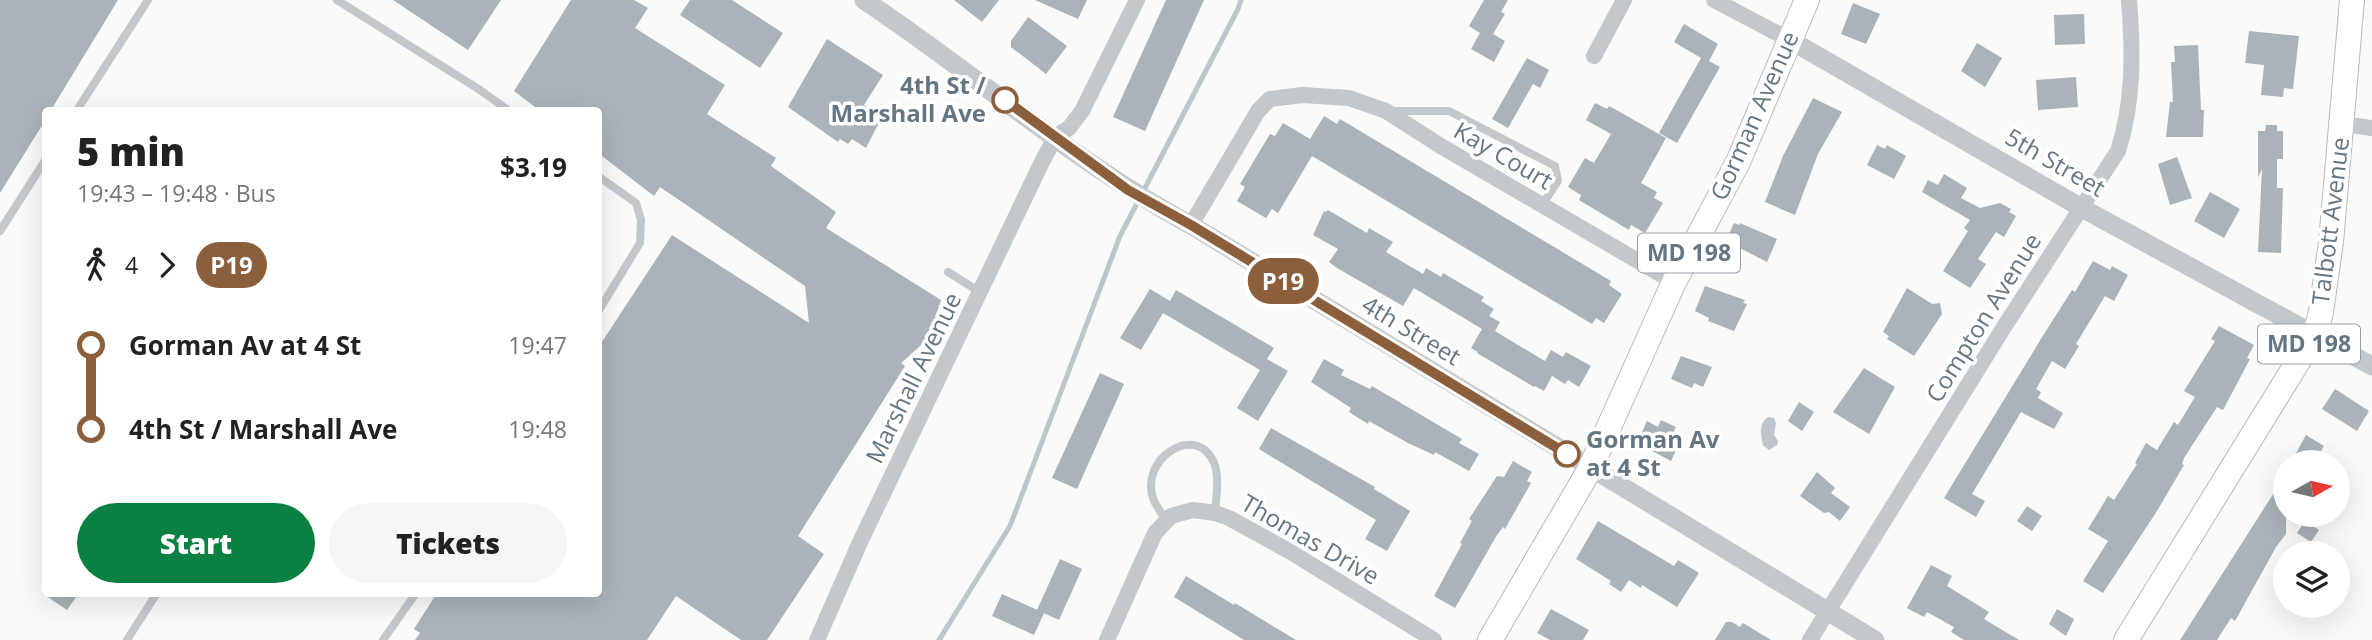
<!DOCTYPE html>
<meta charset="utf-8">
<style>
body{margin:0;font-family:"Open Sans",sans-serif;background:#f6f6f6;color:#222;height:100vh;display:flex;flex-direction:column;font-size:26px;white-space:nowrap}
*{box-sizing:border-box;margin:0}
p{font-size:23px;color:#767676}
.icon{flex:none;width:38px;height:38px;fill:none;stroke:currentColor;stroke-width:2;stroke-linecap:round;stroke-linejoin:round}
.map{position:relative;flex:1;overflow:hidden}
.sheet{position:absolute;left:42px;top:107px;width:560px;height:490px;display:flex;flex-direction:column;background:#fff;border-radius:7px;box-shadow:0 7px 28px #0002}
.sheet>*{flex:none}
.badge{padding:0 14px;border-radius:23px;font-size:24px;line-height:46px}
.needle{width:46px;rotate:82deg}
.fabs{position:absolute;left:2273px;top:450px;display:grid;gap:14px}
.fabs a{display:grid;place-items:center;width:77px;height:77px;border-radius:50%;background:#fff;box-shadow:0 7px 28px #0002;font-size:35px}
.map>.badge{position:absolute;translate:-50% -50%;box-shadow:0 0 0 4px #fff}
.legs{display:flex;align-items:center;gap:10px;height:77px;padding:0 35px;font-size:23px}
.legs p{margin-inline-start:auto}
.headline{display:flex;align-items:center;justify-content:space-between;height:119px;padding:0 35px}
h1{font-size:38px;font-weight:800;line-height:52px}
.primary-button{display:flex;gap:14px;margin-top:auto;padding:14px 35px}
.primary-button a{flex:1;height:80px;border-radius:42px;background:#0b8043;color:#fff;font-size:28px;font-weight:800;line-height:80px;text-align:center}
.primary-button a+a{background:#f6f6f6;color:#222}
ul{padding:0 35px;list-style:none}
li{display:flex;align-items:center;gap:24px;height:84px;font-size:26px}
li i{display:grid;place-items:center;width:10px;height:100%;margin:0 9px;background:currentColor}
li i::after{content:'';width:18px;height:18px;margin:-9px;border:5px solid;border-radius:50%;background:#fff}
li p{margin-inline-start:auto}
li:first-child i{background:linear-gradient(#0000 50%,currentColor 0)}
li:last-child i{background:linear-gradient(currentColor 50%,#0000 0)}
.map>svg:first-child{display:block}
.water{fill:#bbc7cb}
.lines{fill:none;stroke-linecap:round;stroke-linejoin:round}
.stream{stroke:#bbc7cb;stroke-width:5}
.building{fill:#aab3b9}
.primary-casing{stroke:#b5babe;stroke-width:26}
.service{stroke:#c3c8cc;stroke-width:8}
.minor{stroke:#c3c8cc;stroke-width:16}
.tertiary{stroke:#c3c8cc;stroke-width:19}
.primary{stroke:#fff;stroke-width:24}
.line-1-casing{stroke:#fff;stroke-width:16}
.line-1{stroke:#8b5e3c;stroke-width:10}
.stop-1-dot{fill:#fff;stroke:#8b5e3c;stroke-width:3.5}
.labels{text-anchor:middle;stroke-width:7;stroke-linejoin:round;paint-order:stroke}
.shield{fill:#fff;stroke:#939fa8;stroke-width:2}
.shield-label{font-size:23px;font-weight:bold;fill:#657683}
.stop-label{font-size:24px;font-weight:bold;fill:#657683;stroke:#fff;text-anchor:end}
.street-label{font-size:24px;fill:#657683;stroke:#fff}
</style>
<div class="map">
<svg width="2372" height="640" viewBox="0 0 2372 640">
<rect width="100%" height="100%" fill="#fafaf8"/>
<!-- water -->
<path class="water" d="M 1768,417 L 1774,418 L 1776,423 L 1774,435 L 1778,441 L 1777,445 L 1769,450 L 1763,445 C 1761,435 1758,424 1768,417 Z"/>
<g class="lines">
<!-- stream -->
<path class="stream" d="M 939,640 L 1010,526 L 1120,236 L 1238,9 L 1241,0"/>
</g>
<!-- building -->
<path class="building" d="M 0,0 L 118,0 L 51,110 L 46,110 L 46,119 L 0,193 Z
M 393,0 L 501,0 L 468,50 Z
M 571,0 L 634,0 L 648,8 L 635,28 L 725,85 L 707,114 L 776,158 L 771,166 L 836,212 L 826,228 L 941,300 L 928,339 L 901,363 L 905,366 L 798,536 L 824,554 L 767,640 L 741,640 L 676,596 L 647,640 L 415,640 L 420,633 L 414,629 L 437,593 L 598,593 L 598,348 L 672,235 L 809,323 L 805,286 L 660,187 L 654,196 L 598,153 L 598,110 L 539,110 L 514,91 Z
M 690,0 L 732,0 L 783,33 L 760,68 L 680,15 Z
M 954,0 L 999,0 L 982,22 Z
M 1035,0 L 1087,0 L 1078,19 Z
M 1166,0 L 1204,0 L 1145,131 L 1113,117 Z
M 1484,0 L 1508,0 L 1501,12 L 1505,14 L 1493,34 L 1505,41 L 1494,62 L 1471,49 L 1480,33 L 1469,26 Z
M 1853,3 L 1880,14 L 1866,44 L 1841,34 Z
M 2084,14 L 2085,44 L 2055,45 L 2054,15 Z
M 1028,17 L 1067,46 L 1046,74 L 1011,47 L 1011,41 Z
M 1684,24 L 1718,44 L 1709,61 L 1720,67 L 1677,143 L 1659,133 L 1701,58 L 1674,42 Z
M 2249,31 L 2299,36 L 2293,89 L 2284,88 L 2283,97 L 2261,95 L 2264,65 L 2245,63 Z
M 827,39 L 883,75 L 864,105 L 882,117 L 866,148 L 852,139 L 848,144 L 840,139 L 838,142 L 788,107 Z
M 1977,43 L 2002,58 L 1985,87 L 1961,71 Z
M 2198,45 L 2201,110 L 2204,110 L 2203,137 L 2166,137 L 2170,102 L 2173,102 L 2171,62 L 2175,62 L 2174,46 Z
M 1527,58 L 1549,70 L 1540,88 L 1533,84 L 1508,128 L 1492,119 Z
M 2076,77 L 2078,107 L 2038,110 L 2036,80 Z
M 1813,98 L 1842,112 L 1818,154 L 1795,215 L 1765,202 L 1783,156 Z
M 1595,103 L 1607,109 L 1609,106 L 1666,138 L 1641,183 L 1657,192 L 1654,198 L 1663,203 L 1645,233 L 1631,225 L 1629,230 L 1579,200 L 1581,195 L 1568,187 L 1585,158 L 1594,163 L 1611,134 L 1586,120 Z
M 1324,116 L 1337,124 L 1340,119 L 1611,281 L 1609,285 L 1622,294 L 1604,323 L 1596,318 L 1592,324 L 1312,156 L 1278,213 L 1272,209 L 1266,218 L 1237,201 L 1245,187 L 1240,184 L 1270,134 L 1275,136 L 1283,123 L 1310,139 Z
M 2266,125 L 2277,125 L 2277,131 L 2283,131 L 2283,159 L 2277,159 L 2277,188 L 2283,188 L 2281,253 L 2258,252 L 2262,169 L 2258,177 L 2258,131 L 2265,131 Z
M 1877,145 L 1885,149 L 1887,145 L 1906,156 L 1894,179 L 1867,165 Z
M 2177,157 L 2192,198 L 2170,205 L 2158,164 Z
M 1944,174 L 1967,188 L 1961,198 L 1980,208 L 2000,203 L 2011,209 L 2009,212 L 2016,216 L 2004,237 L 1996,232 L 1978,259 L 1986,264 L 1970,288 L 1943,271 L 1968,231 L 1964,228 L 1970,220 L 1922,192 L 1928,180 L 1938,185 Z
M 2210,192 L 2240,209 L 2224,238 L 2194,221 Z
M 1328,210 L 1367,233 L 1369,228 L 1393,242 L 1386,252 L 1423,274 L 1426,268 L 1441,277 L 1443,273 L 1484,297 L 1481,301 L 1494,309 L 1489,316 L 1500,322 L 1495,331 L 1508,339 L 1545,361 L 1551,350 L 1563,357 L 1566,352 L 1591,366 L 1579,387 L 1568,380 L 1565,384 L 1552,376 L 1544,391 L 1535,386 L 1534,387 L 1477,353 L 1478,352 L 1471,348 L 1482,329 L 1414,288 L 1403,306 L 1337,268 L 1329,262 L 1338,249 L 1313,235 L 1324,211 L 1326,212 Z
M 1734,223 L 1739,225 L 1740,223 L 1777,239 L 1767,262 L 1726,241 Z
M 2093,261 L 2110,270 L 2112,266 L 2128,275 L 2114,301 L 2105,296 L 2076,344 L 2079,346 L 2065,369 L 2052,361 L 2036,389 L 2041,392 L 2038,398 L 2063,413 L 2054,429 L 2021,412 L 1972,494 L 1985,501 L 1976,517 L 1944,498 L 2044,334 L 2072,290 L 2075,292 Z
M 1705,286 L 1745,300 L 1743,303 L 1747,304 L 1734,331 L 1708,321 L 1709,318 L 1695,311 Z
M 1907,288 L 1932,304 L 1940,303 L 1942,314 L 1914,356 L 1887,339 L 1889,336 L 1883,332 Z
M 1150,289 L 1170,301 L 1176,290 L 1274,348 L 1267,359 L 1288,371 L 1258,421 L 1237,408 L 1260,370 L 1163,313 L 1141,350 L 1120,338 Z
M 2219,326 L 2254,345 L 2247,358 L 2250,359 L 2223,410 L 2217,407 L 2184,458 L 2182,464 L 2184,465 L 2157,511 L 2103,593 L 2083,581 L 2108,541 L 2088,529 L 2108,496 L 2114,500 L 2137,464 L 2135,463 L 2146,443 L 2157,450 L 2174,422 L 2178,425 L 2195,397 L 2184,391 L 2215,341 L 2211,339 Z
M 1681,356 L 1712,367 L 1703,387 L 1694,383 L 1692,388 L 1671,379 Z
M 1324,359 L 1344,370 L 1341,375 L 1370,389 L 1372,386 L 1462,439 L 1459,443 L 1479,454 L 1469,471 L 1435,452 L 1434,455 L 1408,443 L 1369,421 L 1368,424 L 1349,412 L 1351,408 L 1311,382 Z
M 1864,368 L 1895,387 L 1869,434 L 1833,412 Z
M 1100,373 L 1124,384 L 1077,489 L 1052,478 Z
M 2335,389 L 2369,411 L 2357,431 L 2322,409 Z
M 1799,402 L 1814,412 L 1802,431 L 1788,421 Z
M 1661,420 L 1676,427 L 1673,433 L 1682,437 L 1671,461 L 1637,443 L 1647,421 L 1658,427 Z
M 1271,428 L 1375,487 L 1374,489 L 1410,511 L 1387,551 L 1365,539 L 1376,520 L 1259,449 Z
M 2306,435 L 2324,446 L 2314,462 L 2306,462 L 2295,455 Z
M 1513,461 L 1532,472 L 1527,481 L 1531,483 L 1505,529 L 1503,527 L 1497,535 L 1455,608 L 1434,596 L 1462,544 L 1460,543 L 1472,521 L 1469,519 L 1497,476 L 1504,477 Z
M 1817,472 L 1835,488 L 1831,493 L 1850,507 L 1840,521 L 1829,512 L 1824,513 L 1800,496 Z
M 2286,474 L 2286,534 L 2276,547 L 2235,621 L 2231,618 L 2217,640 L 2180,640 Z
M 2027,506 L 2042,516 L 2032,531 L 2017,521 Z
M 1598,521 L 1674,566 L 1678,560 L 1699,573 L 1677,607 L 1642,585 L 1641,588 L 1629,580 L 1621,592 L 1609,584 L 1611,581 L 1576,559 Z
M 2305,521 L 2319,530 L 2311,542 L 2297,533 Z
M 1060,559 L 1082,569 L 1059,620 L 1037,610 Z
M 1931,565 L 1952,576 L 1947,586 L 1989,612 L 1984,619 L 2019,640 L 1964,640 L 1951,632 L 1954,627 L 1927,612 L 1924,617 L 1907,608 Z
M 1186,576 L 1234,605 L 1235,603 L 1296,640 L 1244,640 L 1174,597 Z
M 42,593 L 79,593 L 67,610 Z
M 1002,594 L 1044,613 L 1034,635 L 992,616 Z
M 1551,609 L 1589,630 L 1583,640 L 1550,640 L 1537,633 Z
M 2057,609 L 2074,619 L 2066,636 L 2049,624 Z
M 1726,622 L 1732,622 L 1740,627 L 1743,623 L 1771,640 L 1715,640 Z"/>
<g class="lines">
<!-- primary casing -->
<g class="primary-casing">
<path id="primary" d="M 1490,640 L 1590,469 L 1674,282 L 1738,162 L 1807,0
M 2126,640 L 2315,334 L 2321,312 L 2331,242 L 2352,0"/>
</g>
<!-- service -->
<path class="service" d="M 337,0 L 480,90 L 508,110
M 77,110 L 148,0
M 1393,111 L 1449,111 L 1555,166 L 1558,181 L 1542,205
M 598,176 L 636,203 L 641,220 L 640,243 L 598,312
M 0,231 L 46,159
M 948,272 L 980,292
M 1165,520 C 1162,513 1157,507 1154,501 C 1137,459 1197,421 1214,463 C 1220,477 1216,498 1215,513
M 127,640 L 157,593
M 383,640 L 416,593"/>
<!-- minor -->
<path class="minor" d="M 1714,0 L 1790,40
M 1594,56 L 1624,0
M 2343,124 L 2372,128
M 1191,225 L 1258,111 L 1270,99 L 1302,95 L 1349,98 L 1386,111 L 1439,145 L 1674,282
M 817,640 L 861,540 L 1040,166 L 1055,137 L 1069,128 L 1082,111 L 1137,0
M 1107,640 L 1155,533 L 1171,516 L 1193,510 L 1215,513 L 1229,518 L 1289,551 L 1434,640
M 1810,640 L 2004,327 L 2118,151 C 2134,101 2133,52 2129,0"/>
<!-- tertiary -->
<path class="tertiary" d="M 864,0 C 974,73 1075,163 1191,225 L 1875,640
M 1790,40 L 2080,207 L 2372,366"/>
<!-- primary -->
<use href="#primary" class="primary"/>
</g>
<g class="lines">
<!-- line-1 casing -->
<g class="line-1-casing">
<path id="line-1" d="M 1005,100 L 1128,190 L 1191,225 L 1567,454"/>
</g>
<!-- line-1 -->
<use href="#line-1" class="line-1"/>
</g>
<!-- markers -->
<g class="stop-1-dot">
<circle cx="1005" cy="100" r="12"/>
<circle cx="1567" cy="454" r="12"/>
</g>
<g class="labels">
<!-- shield labels -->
<g class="shield">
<rect x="1638" y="233.5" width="102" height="39" rx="5"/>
<rect x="2258" y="324.5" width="102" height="39" rx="5"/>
</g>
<g class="shield-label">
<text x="1689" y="261">MD 198</text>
<text x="2309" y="352">MD 198</text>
</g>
<!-- stop labels -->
<g class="stop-label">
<text x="986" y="94">4th St /<tspan x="986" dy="28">Marshall Ave</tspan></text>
<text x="1586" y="448" text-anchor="start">Gorman Av<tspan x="1586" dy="28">at 4 St</tspan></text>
</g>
<!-- street labels -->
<g class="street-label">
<text transform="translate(1755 116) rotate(-66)" y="8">Gorman Avenue</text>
<text transform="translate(1503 156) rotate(30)" y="8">Kay Court</text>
<text transform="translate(2055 163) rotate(30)" y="8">5th Street</text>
<text transform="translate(2331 221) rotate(-83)" y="8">Talbott Avenue</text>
<text transform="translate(1984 318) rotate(-58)" y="8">Compton Avenue</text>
<text transform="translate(1411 331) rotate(31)" y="8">4th Street</text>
<text transform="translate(914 378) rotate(-64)" y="8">Marshall Avenue</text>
<text transform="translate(1310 540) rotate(30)" y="8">Thomas Drive</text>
</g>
</g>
</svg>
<div class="fabs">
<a><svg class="needle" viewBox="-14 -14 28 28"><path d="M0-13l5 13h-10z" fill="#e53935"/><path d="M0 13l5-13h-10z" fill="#767676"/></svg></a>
<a><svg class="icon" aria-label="layers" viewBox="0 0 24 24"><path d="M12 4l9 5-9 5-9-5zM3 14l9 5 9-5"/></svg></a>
</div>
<b class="badge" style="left:1283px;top:281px;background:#8b5e3c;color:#fff">P19</b>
<section class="sheet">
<div class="headline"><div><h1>5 min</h1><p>19:43 – 19:48 · Bus</p></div><b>$3.19</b></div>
<div class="legs"><svg class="icon" aria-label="walk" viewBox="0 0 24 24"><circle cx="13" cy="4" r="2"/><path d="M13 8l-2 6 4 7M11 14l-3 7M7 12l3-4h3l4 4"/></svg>4<svg class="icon" aria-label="forward" viewBox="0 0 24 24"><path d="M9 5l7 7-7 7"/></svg><b class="badge" style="background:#8b5e3c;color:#fff">P19</b></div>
<ul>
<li><i style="color:#8b5e3c"></i><b>Gorman Av at 4 St</b><p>19:47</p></li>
<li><i style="color:#8b5e3c"></i><b>4th St / Marshall Ave</b><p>19:48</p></li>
</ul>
<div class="primary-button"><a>Start</a><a>Tickets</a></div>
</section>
</div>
